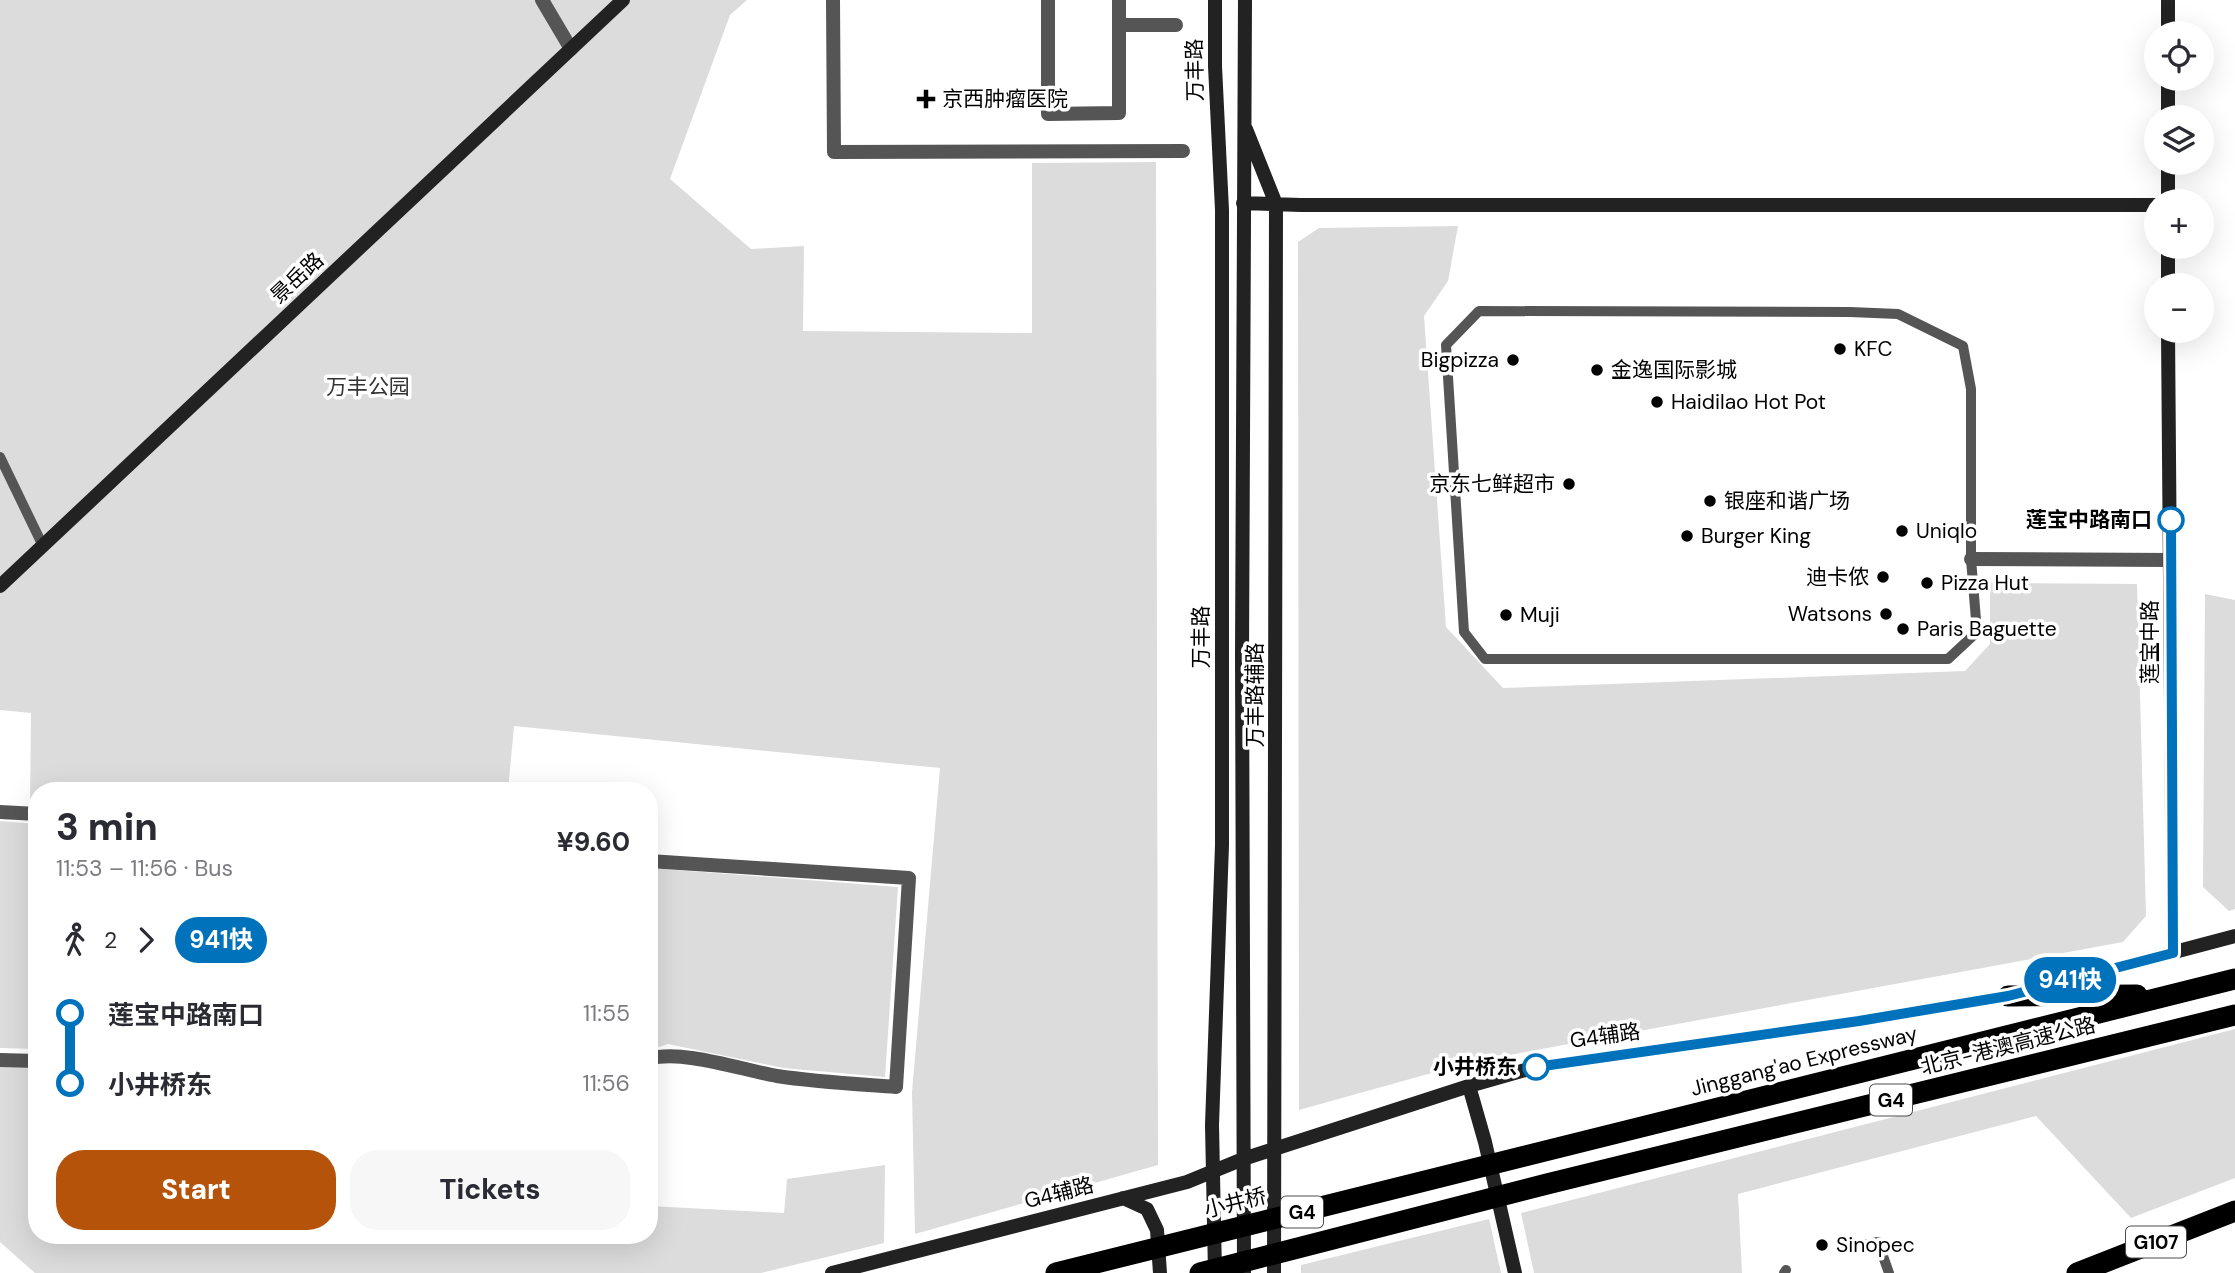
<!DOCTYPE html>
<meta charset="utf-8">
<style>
body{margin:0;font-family:"DM Sans","Noto Sans SC",sans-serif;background:#f7f7f7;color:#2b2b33;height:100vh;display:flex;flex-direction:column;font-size:26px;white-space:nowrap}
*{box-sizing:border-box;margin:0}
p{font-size:23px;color:#7c7c81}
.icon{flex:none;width:38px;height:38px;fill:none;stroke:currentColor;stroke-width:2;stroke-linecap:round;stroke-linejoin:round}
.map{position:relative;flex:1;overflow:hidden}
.details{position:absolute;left:28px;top:782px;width:630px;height:462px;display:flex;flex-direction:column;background:#fff;border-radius:28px;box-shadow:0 7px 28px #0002}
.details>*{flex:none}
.badge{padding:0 14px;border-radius:23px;font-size:24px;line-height:46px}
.tools{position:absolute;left:2144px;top:21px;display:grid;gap:14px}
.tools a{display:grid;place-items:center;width:70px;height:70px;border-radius:50%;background:#fff;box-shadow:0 7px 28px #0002;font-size:35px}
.map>.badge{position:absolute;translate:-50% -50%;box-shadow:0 0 0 4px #fff}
.legs{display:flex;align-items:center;gap:10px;height:77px;padding:0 28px;font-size:23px}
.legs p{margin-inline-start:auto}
.overview{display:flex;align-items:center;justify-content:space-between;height:119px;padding:0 28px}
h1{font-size:38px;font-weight:800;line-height:52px}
.button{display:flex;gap:14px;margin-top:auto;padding:14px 28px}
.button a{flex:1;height:80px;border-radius:28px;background:#b45309;color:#fff;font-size:28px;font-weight:800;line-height:80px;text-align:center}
.button a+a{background:#f7f7f7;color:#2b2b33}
ul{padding:0 28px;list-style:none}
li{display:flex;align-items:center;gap:24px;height:70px;font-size:26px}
li i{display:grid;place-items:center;width:10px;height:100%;margin:0 9px;background:currentColor}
li i::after{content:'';width:18px;height:18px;margin:-9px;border:5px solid;border-radius:50%;background:#fff}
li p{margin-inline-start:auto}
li:first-child i{background:linear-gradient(#0000 50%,currentColor 0)}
li:last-child i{background:linear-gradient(currentColor 50%,#0000 0)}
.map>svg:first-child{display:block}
.green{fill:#dcdcdc}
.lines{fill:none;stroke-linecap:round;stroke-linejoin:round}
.lane{stroke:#555;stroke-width:10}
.street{stroke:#555;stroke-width:14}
.secondary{stroke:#222;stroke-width:14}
.highway{stroke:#000;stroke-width:21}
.line-1-casing{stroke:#fff;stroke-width:16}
.line-1{stroke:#0072bc;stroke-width:10}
.poi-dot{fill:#000;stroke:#fff;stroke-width:2.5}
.stop-1-dot{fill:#fff;stroke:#0072bc;stroke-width:3.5}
.labels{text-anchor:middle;stroke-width:7;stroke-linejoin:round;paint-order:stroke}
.shield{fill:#fff;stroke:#4c4c4c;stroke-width:2}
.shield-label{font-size:19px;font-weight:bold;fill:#000}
.street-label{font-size:21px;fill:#000;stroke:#fff}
.poi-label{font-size:21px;fill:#000;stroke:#fff;text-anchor:start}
.park-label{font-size:21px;fill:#333;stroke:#fff}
.stop-label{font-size:21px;font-weight:bold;fill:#000;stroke:#fff;text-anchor:end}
</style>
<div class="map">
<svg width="2235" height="1273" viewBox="0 0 2235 1273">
<rect width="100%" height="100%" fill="#fff"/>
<!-- green -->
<path class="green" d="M 0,0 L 747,0 L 730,15 L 670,179 L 751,249 L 804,246 L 803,331 L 1032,333 L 1032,163 L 1156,162 L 1158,1165 L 915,1234 L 912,1092 L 940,768 L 514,726 L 508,791 L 37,791 L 37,808 L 30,808 L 31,713 L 0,710 Z
M 1458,226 L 1448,281 L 1424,316 L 1446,627 L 1503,688 L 1965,671 L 1990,644 L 1990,583 L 2137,584 L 2146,916 L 2123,942 L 1471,1062 L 1299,1110 L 1298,242 L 1319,228 Z
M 2205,594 L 2235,600 L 2235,909 L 2229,911 L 2203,887 Z
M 0,821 L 37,824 L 37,1049 L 0,1048 Z
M 649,868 L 898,887 L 885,1077 L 783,1068 L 668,1044 L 649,1050 Z
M 2235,1029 L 2235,1178 L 2131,1218 L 2036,1116 L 1738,1194 L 1742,1273 L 1534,1273 L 1521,1213 Z
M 0,1067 L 37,1067 L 37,1236 L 649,1236 L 649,1206 L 784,1213 L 787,1179 L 885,1165 L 884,1243 L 761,1273 L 35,1273 L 0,1242 Z
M 1489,1219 L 1501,1273 L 1301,1273 L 1301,1265 Z"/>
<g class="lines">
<!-- lane -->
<path class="lane" d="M 1479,311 L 1850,312 L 1898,314 L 1963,346 L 1971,389 L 1971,559 L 1977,632 L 1948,659 L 1485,659 L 1464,632 L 1446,345 Z
M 0,457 L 43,546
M 1864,1245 L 1878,1242 L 1889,1273
M 1784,1273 L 1786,1270"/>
<!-- street -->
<path class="street" d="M 542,0 L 571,49
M 833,0 L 834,152 L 1183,151
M 1048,0 L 1048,114 L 1119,113 L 1119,0
M 1119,25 L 1176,25
M 1971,559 L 2171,560
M 0,812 L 37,814
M 649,861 L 909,878 L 896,1087 C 856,1084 816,1082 777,1076 C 742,1070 682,1049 649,1059
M 0,1060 L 37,1061"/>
<!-- secondary -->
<path class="secondary" d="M 2168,33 L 2168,0
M 2168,117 L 2168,79
M 1246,129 L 1276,204 L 1274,1273
M 2168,201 L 2168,163
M 1243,203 L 1301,205 L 2156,205
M 2168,247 L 2168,285
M 2168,331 L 2173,953
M 0,586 L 623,0
M 1469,1086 L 1485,1142 L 1515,1273
M 1123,1198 L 1147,1209 L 1157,1230 L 1160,1273
M 832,1273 L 1187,1182 L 1243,1159 L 1469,1086 L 1536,1067 L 1859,1021 L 2008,996 L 2235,936
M 1215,1273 L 1212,1125 L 1222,845 L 1222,210 L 1215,66 L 1215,0
M 1244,1273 L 1242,656 L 1245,0"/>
<!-- highway -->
<path class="highway" d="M 2008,996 L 2137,995
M 1056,1273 L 2235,979
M 1200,1273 L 1547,1184 L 2235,1015
M 2077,1273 L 2235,1211"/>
</g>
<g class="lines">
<!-- line-1 casing -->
<g class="line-1-casing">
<path id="line-1" d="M 1536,1067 L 1859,1021 L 2008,996 L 2173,953 L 2171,520"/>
</g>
<!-- line-1 -->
<use href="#line-1" class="line-1"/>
</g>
<!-- markers -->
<g class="poi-dot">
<path d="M922.5 88.5h7v7h7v7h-7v7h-7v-7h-7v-7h7z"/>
<circle cx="1840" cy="349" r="7"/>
<circle cx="1513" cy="360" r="7"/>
<circle cx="1597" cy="370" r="7"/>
<circle cx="1657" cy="402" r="7"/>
<circle cx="1569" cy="484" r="7"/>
<circle cx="1710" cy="501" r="7"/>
<circle cx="1902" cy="531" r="7"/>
<circle cx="1687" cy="536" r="7"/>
<circle cx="1883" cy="577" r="7"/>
<circle cx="1927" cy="583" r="7"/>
<circle cx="1886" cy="614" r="7"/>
<circle cx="1506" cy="615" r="7"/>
<circle cx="1903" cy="629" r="7"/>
<circle cx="1822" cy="1245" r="7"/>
</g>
<g class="stop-1-dot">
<circle cx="2171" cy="520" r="12"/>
<circle cx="1536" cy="1067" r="12"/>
</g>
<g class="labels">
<!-- shield labels -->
<g class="shield">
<rect x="1870" y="1084.5" width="42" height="31" rx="5"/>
<rect x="1281" y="1196.5" width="42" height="31" rx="5"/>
<rect x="2126" y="1226.5" width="60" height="31" rx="5"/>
</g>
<g class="shield-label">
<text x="1891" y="1107">G4</text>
<text x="1302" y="1219">G4</text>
<text x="2156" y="1249">G107</text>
</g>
<!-- street labels -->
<g class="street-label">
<text transform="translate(1195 70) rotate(-91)" y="7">万丰路</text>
<text transform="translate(297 278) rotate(-43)" y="7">景岳路</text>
<text transform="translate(1201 637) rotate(-90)" y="7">万丰路</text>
<text transform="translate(2150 642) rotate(-90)" y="7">莲宝中路</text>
<text transform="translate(1255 695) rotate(-90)" y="7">万丰路辅路</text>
<text transform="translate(1605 1036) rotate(-8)" y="7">G4辅路</text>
<text transform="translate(2008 1046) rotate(-14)" y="7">北京-港澳高速公路</text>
<text transform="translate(1804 1061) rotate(-14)" y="7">Jinggang'ao Expressway</text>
<text transform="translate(1059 1193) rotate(-14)" y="7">G4辅路</text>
<text transform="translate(1235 1203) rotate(-14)" y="7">小井桥</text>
</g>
<!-- poi labels -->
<g class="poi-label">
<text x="942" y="106">京西肿瘤医院</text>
<text x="1854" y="356">KFC</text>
<text x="1499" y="367" text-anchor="end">Bigpizza</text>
<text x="1611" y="377">金逸国际影城</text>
<text x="1671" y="409">Haidilao Hot Pot</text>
<text x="1555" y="491" text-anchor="end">京东七鲜超市</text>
<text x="1724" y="508">银座和谐广场</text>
<text x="1916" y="538">Uniqlo</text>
<text x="1701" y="543">Burger King</text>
<text x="1869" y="584" text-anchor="end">迪卡侬</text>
<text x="1941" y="590">Pizza Hut</text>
<text x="1872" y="621" text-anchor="end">Watsons</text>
<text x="1520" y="622">Muji</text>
<text x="1917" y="636">Paris Baguette</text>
<text x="1836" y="1252">Sinopec</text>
</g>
<!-- park labels -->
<g class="park-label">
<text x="368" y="394">万丰公园</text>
</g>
<!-- stop labels -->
<g class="stop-label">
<text x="2152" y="527">莲宝中路南口</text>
<text x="1517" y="1074">小井桥东</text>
</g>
</g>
</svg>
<div class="tools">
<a><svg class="icon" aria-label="locate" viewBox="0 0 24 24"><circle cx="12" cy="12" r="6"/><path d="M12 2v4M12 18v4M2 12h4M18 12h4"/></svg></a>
<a><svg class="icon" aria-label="layers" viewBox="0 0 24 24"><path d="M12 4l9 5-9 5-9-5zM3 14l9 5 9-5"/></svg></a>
<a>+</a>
<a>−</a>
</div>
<b class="badge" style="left:2070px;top:980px;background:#0072bc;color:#fff">941快</b>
<section class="details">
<div class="overview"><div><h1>3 min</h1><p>11:53 – 11:56 · Bus</p></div><b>¥9.60</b></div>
<div class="legs"><svg class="icon" aria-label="walk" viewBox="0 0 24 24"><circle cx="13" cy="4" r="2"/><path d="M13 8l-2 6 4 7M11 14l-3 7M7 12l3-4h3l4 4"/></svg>2<svg class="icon" aria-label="forward" viewBox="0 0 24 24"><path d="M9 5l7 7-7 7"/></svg><b class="badge" style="background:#0072bc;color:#fff">941快</b></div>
<ul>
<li><i style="color:#0072bc"></i><b>莲宝中路南口</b><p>11:55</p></li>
<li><i style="color:#0072bc"></i><b>小井桥东</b><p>11:56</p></li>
</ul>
<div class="button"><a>Start</a><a>Tickets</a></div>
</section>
</div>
